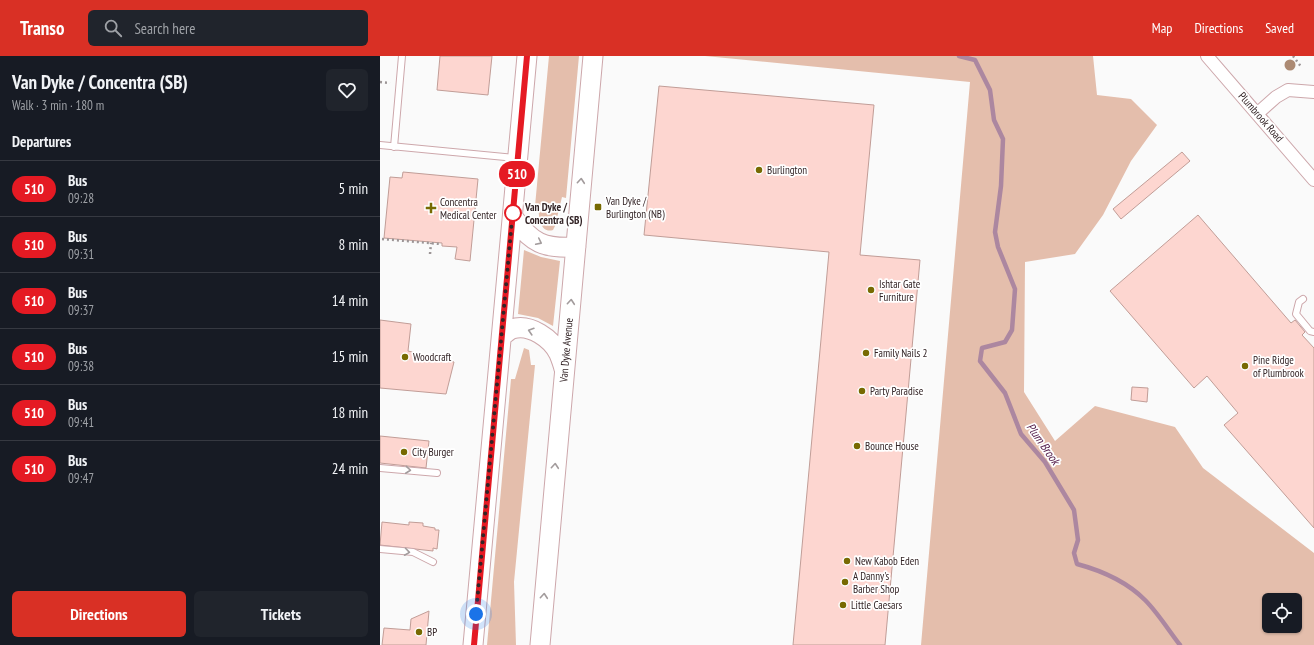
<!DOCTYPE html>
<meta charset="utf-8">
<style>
body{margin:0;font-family:"PT Sans Narrow",sans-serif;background:#20242c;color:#f1f3f6;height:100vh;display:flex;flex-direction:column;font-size:15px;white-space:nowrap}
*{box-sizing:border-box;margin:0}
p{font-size:13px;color:#9ea1a6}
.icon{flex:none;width:22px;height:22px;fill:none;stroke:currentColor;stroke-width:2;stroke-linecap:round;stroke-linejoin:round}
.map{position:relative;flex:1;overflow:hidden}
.panel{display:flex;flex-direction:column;background:#171b24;width:380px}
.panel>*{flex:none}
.badge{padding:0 8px;border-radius:13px;font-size:14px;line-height:26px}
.tools{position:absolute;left:882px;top:537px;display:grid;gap:8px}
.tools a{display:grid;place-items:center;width:40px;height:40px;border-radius:6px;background:#171b24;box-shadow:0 1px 3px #0004;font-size:20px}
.you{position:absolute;width:20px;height:20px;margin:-10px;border:3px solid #fff;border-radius:50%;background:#1a73e8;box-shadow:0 0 0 6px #1a73e833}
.map>.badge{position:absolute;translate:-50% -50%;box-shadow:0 0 0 2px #fff}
h2{padding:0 12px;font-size:15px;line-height:36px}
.round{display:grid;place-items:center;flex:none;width:42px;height:42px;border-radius:6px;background:#20242c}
.headline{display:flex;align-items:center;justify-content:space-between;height:68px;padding:0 12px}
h1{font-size:19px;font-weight:600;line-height:30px}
.action{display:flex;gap:8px;margin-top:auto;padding:8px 12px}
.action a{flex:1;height:46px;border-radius:6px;background:#d93025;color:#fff;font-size:16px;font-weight:600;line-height:46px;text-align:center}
.action a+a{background:#20242c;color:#f1f3f6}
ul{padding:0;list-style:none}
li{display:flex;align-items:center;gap:12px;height:56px;padding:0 12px;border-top:1px solid #363941}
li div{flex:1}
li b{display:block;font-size:15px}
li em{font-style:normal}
li .badge{min-width:44px;font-weight:700;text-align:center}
header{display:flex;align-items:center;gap:24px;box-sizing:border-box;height:56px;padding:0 20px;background:#d93025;color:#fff}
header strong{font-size:19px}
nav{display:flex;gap:22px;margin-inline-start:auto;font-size:14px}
.search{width:280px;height:36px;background:#20242c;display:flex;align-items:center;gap:10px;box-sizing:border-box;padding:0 14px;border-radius:6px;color:#9ea1a6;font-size:15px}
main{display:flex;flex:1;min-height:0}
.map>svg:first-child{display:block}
.green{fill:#e4beac;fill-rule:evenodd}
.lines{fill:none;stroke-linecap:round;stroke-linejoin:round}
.stream{stroke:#ac87a0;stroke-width:4.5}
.building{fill:#fdd6d0;stroke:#c19d97}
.service-casing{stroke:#cda7ab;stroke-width:8}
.minor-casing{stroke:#cda7ab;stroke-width:14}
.primary-casing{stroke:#cda7ab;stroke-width:21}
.path{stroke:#9c9596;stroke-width:2.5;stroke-dasharray:2 3;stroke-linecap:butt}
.service{stroke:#fff;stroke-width:6}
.minor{stroke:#fff;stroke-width:12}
.primary{stroke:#fff;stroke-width:19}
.tree{fill:#ac8a73}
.oneway{stroke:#a39c9d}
.line-casing{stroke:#fff;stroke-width:9}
.line{stroke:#e51a23;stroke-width:6}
.walk{stroke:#332426;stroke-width:4;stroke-dasharray:0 7.2}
.poi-dot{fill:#776a02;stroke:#fff;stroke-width:1.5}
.stop-dot{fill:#fff;stroke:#e51a23;stroke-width:2}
.labels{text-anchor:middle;stroke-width:3.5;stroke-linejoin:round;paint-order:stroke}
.street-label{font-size:11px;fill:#332426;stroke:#fff}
.poi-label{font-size:11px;fill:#332426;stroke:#fff;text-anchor:start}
.stop-label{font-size:11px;font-weight:bold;fill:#332426;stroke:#fff;text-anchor:start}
.water-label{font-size:12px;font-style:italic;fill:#511a48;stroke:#fff}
</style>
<header>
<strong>Transo</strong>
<div class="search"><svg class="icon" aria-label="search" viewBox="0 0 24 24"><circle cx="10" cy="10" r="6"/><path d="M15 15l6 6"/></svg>Search here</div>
<nav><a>Map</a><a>Directions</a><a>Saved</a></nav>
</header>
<main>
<section class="panel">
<div class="headline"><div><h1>Van Dyke / Concentra (SB)</h1><p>Walk · 3 min · 180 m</p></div><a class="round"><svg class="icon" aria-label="heart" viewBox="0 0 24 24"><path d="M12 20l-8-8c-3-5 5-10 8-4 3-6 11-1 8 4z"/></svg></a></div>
<h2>Departures</h2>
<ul>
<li><span class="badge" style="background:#e51a23;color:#fff">510</span><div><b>Bus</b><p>09:28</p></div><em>5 min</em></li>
<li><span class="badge" style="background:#e51a23;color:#fff">510</span><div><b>Bus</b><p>09:31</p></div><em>8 min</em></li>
<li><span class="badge" style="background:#e51a23;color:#fff">510</span><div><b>Bus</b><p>09:37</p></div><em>14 min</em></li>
<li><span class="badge" style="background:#e51a23;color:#fff">510</span><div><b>Bus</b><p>09:38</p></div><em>15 min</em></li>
<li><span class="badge" style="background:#e51a23;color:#fff">510</span><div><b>Bus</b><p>09:41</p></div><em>18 min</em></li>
<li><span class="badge" style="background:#e51a23;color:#fff">510</span><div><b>Bus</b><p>09:47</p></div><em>24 min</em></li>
</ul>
<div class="action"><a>Directions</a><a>Tickets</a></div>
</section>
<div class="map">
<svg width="934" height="589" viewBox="0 0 934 589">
<rect width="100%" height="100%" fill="#fafafa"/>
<!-- green -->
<path class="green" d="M 169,0 L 199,0 L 186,142 L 182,141 L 175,170 L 173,174 C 160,178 158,159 159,151 L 155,150 Z
M 325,0 L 713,0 L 717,39 L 751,43 L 777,69 L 751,105 L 723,159 L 695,198 L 645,206 L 644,336 L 675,385 L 715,350 L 795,371 L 823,412 L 934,497 L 934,589 L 541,589 L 590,26 ZM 889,544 L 915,544 L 915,570 L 889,570 Z
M 144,194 L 161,201 L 180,205 L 173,270 L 158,262 L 138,258 Z
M 144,292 L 149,294 L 151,309 L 155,309 L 134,526 L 136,589 L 107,589 L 131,323 L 135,323 Z"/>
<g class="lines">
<!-- stream -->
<path class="stream" d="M 579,0 L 595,4 L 610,34 L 614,64 L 623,83 L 621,130 L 615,176 L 618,191 L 635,233 L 632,274 L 625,286 L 602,292 L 600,305 L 625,337 L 641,378 L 665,406 L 694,454 L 698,484 L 694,497 L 697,508 C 723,515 746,525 765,544 C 778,557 789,575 800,589"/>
</g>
<!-- building -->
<path class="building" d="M 60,0 L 112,0 L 108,39 L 57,34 Z
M 279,30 L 494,49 L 480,199 L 540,204 L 505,589 L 413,589 L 449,196 L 264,179 Z
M 802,96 L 810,105 L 741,163 L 733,153 Z
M 23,116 L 98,123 L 90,205 L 75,203 L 77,191 L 62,190 L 62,187 L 4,182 L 10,121 L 22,122 Z
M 818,159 L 911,267 L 915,264 L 925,276 L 922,279 L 934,292 L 934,472 L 844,369 L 858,357 L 827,320 L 814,332 L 730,235 Z
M 0,264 L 31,268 L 28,295 L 74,306 L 66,338 L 0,332 Z
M 752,331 L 768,332 L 767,346 L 751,344 Z
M 0,380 L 49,385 L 46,412 L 0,407 Z
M 2,466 L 29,469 L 29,466 L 43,467 L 43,470 L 55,472 L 55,474 L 59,474 L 57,493 L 53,492 L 53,495 L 0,489 Z
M 49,555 L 46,589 L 2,589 L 4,572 L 30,574 L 31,563 Z"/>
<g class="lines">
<!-- service casing -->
<g class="service-casing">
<path id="service" d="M 0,89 L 136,102
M 14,91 L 22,0
M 923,243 L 919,246 L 916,258 L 930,275 L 934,276
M 0,412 L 57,417
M 0,493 L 33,496 L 53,506"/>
</g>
<!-- minor casing -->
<g class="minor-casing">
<path id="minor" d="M 827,0 L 934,124
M 878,57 L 896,41 L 908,34 L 934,36"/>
</g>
<!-- primary casing -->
<g class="primary-casing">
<path id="primary" d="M 133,161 C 151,187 164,193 196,191
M 122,280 C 125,278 129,274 132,273 C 150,267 172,283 179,298 C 181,303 183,308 184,313
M 93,589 L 147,0
M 160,589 L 213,0"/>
</g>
<!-- path -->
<path class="path" d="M 913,0 L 922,12
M 0,26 L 10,27
M 2,183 L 61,188
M 50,198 L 51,187"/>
<!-- service -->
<use href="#service" class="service"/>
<!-- minor -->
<use href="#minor" class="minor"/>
<!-- primary -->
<use href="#primary" class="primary"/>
</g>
<!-- trees -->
<circle class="tree" cx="910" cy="9" r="5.5"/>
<!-- one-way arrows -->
<defs><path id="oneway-chevron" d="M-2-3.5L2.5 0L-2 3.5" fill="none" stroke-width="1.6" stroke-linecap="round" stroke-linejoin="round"/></defs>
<g class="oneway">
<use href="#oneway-chevron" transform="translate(201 125) rotate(-85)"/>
<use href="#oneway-chevron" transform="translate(159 186) rotate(26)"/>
<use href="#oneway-chevron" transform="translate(191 246) rotate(-85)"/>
<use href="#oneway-chevron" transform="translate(151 275) rotate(-163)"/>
<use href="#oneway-chevron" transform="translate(175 410) rotate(-85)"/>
<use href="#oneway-chevron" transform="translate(28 414) rotate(6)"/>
<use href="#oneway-chevron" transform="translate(27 496) rotate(8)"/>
<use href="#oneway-chevron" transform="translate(164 540) rotate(-85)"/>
</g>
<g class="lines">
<!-- line casing -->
<g class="line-casing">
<path id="line" d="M 94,589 L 147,0"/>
</g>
<!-- line -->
<use href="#line" class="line"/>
<!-- walk -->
<path class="walk" d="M 96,558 L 133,153 L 133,157"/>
</g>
<!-- markers -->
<g class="poi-dot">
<circle cx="379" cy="114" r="4"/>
<rect x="214" y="147" width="8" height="8" rx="2"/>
<path d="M49 146h4v4h4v4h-4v4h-4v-4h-4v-4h4z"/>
<circle cx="491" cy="234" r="4"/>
<circle cx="486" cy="297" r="4"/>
<circle cx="25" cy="301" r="4"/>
<circle cx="865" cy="310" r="4"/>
<circle cx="482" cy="335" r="4"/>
<circle cx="477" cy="390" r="4"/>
<circle cx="24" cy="396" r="4"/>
<circle cx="467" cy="505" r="4"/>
<circle cx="465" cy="526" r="4"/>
<circle cx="463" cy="549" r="4"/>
<circle cx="39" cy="576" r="4"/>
</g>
<circle class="stop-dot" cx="133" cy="157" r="8"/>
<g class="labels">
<!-- street labels -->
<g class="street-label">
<text transform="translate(881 61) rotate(49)" y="4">Plumbrook Road</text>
<text transform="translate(186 294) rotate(-85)" y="4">Van Dyke Avenue</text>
</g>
<!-- poi labels -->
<g class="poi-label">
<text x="387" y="118">Burlington</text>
<text x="226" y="149">Van Dyke /<tspan x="226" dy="13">Burlington (NB)</tspan></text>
<text x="60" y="150">Concentra<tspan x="60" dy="13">Medical Center</tspan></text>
<text x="499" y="232">Ishtar Gate<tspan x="499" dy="13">Furniture</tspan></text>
<text x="494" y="301">Family Nails 2</text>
<text x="33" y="305">Woodcraft</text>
<text x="873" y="308">Pine Ridge<tspan x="873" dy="13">of Plumbrook</tspan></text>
<text x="490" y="339">Party Paradise</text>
<text x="485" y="394">Bounce House</text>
<text x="32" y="400">City Burger</text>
<text x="475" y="509">New Kabob Eden</text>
<text x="473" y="524">A Danny's<tspan x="473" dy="13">Barber Shop</tspan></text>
<text x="471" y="553">Little Caesars</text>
<text x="47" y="580">BP</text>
</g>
<!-- stop labels -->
<g class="stop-label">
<text x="145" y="155">Van Dyke /<tspan x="145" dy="13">Concentra (SB)</tspan></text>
</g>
<!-- water labels -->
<g class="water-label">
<text transform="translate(663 388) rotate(55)" y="4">Plum Brook</text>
</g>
</g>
</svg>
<div class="tools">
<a><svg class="icon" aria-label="locate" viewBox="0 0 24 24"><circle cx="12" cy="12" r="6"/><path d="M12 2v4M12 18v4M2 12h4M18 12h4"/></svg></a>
</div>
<div class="you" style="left:96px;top:558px"></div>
<b class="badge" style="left:137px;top:118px;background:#e51a23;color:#fff">510</b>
</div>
</main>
